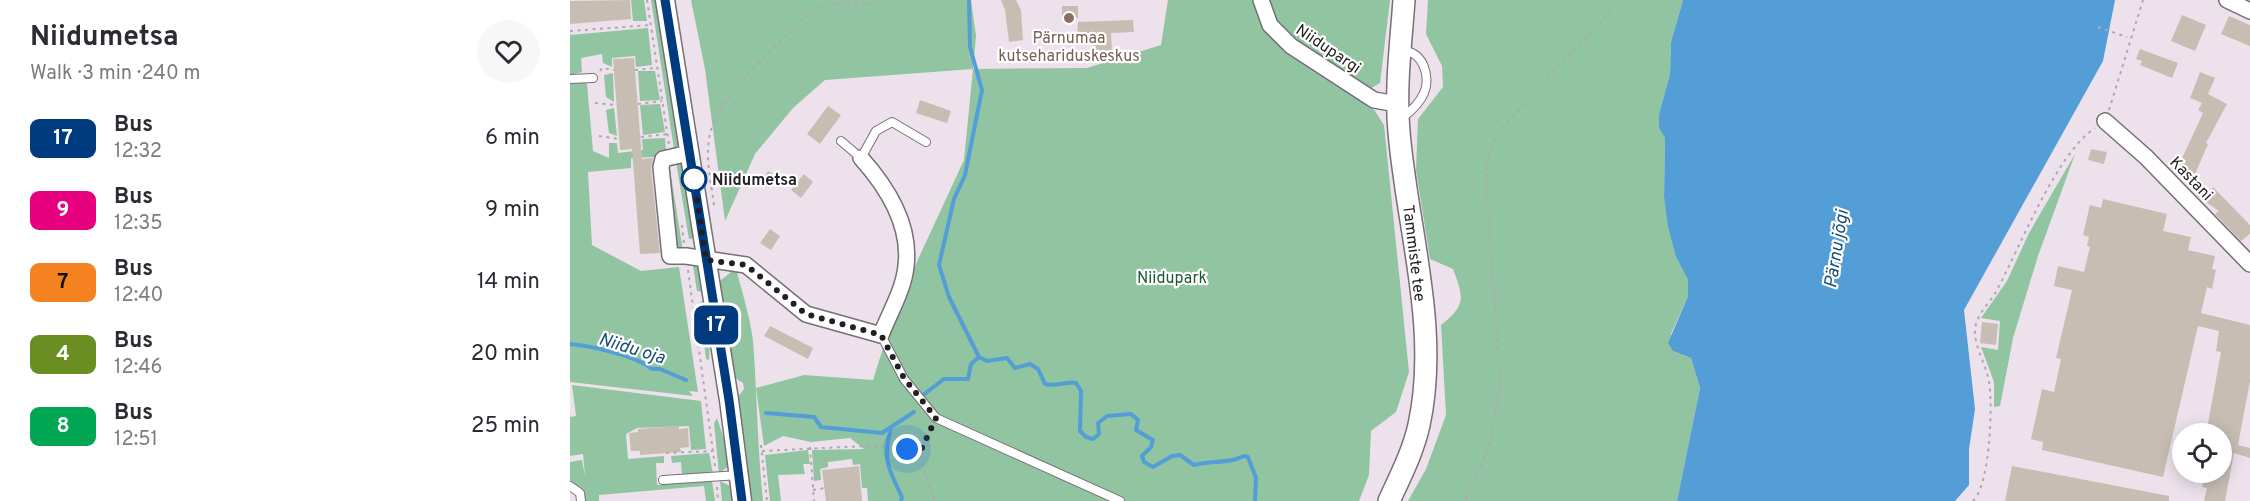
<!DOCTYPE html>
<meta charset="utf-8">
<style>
body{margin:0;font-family:Overpass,sans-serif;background:#f7f7f7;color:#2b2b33;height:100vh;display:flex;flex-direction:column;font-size:22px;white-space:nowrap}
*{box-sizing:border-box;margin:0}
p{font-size:20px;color:#7c7c81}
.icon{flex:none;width:33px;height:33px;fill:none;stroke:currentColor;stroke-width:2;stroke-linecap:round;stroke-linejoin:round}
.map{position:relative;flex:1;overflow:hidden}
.details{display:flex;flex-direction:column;background:#fff;width:570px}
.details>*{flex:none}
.badge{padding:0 12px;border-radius:9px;font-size:21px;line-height:39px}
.tools{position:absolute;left:1602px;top:423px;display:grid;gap:12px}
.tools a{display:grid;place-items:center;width:60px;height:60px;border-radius:50%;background:#fff;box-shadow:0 3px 15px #0003;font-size:30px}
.you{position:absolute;width:30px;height:30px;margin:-15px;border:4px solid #fff;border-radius:50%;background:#1a73e8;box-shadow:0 0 0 9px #1a73e833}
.map>.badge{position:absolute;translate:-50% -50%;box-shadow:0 0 0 3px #fff}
.round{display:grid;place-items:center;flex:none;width:63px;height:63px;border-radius:32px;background:#f7f7f7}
.overview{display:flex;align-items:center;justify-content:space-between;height:102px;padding:0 30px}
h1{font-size:28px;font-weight:700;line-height:45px}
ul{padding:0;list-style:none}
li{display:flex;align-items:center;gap:18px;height:72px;padding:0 30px}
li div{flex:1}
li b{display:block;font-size:22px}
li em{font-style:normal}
li .badge{min-width:66px;font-weight:700;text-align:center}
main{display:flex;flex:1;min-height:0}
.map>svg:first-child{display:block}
.green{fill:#91c4a0}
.water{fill:#539ed7}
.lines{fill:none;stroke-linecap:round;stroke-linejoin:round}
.stream{stroke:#539ed7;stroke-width:4}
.building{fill:#c8bdb3}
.service-casing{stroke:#776e77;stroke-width:10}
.minor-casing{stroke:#776e77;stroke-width:18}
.tertiary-casing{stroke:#776e77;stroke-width:21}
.secondary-casing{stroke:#776e77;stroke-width:24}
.path{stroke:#b0a7af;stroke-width:2;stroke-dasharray:3 4.5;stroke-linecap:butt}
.service{stroke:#fff;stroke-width:8}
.minor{stroke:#fff;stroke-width:15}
.tertiary{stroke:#fff;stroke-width:18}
.secondary{stroke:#fff;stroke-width:21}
.line-casing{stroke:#fff;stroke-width:14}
.line{stroke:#003b80;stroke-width:9}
.walk{stroke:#221e21;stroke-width:6;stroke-dasharray:0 10.8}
.education-dot{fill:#8d6e63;stroke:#fff;stroke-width:2}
.stop-dot{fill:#fff;stroke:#003b80;stroke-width:3}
.labels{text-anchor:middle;stroke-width:4.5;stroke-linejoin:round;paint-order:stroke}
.education-label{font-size:16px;fill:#785e54;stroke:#fff}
.street-label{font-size:16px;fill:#221e21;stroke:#fff}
.stop-label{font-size:16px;font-weight:bold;fill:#221e21;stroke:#fff;text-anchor:start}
.park-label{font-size:16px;fill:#1e5a36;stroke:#fff}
.water-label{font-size:18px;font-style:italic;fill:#174e75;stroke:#fff}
</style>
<main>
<section class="details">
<div class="overview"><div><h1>Niidumetsa</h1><p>Walk · 3 min · 240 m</p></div><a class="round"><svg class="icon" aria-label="heart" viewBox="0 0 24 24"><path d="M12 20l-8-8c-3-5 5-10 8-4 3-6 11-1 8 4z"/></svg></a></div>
<ul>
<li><span class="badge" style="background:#003b80;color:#fff">17</span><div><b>Bus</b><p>12:32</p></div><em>6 min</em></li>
<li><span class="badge" style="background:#e6007e;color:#fff">9</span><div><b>Bus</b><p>12:35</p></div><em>9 min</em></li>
<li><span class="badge" style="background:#f58220;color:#111">7</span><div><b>Bus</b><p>12:40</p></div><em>14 min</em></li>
<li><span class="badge" style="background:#6b8e23;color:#fff">4</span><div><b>Bus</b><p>12:46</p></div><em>20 min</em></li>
<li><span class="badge" style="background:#00a651;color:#fff">8</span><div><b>Bus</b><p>12:51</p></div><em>25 min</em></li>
</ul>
</section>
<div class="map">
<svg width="1680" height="501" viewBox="0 0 1680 501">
<rect width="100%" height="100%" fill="#ede2ec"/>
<!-- green -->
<path class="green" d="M 61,0 L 74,0 L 77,21 L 63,21 Z
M 81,0 L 86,0 L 109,144 L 104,149 Z
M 121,0 L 401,0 L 406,36 L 403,69 L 517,68 L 591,45 L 598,0 L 820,0 L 810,83 L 798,90 L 792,99 L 805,111 L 814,125 L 839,372 L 826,412 L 801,431 L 799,475 L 789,501 L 298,501 L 297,488 L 292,488 L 290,464 L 283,465 L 282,459 L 258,462 L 258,467 L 250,469 L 251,480 L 244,481 L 242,450 L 294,449 L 280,438 L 241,442 L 213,436 L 194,446 L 186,388 L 234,375 L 303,380 L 326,307 L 394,160 L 403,69 L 255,80 L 223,108 L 185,154 L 155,221 L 135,69 Z
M 858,0 L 1113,0 L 1101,42 L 1100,74 L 1089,114 L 1089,128 L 1095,138 L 1094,197 L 1106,257 L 1118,280 L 1118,296 L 1101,334 L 1103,351 L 1121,358 L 1130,388 L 1107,501 L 838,501 L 856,469 L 876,415 L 871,325 C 896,305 894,298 883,269 L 860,259 L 846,170 L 848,119 L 873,87 L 872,66 L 856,34 Z
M 78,28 L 82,65 L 66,67 L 65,56 L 42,58 L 42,67 L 33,63 L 32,54 L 11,58 L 12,72 L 0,75 L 0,35 Z
M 68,71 L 85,71 L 90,100 L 70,101 Z
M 43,73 L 44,102 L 36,97 L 34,75 Z
M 12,82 L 17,84 L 23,151 L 39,158 L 39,143 L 47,143 L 48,153 L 73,150 L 72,139 L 95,138 L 96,151 L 86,152 L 85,157 L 61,158 L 61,168 L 18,172 L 22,245 L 71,271 L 109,267 L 128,392 L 119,391 L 123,396 L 0,382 L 0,83 Z
M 90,104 L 95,132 L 73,135 L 70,105 Z
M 44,108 L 47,136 L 39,133 L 36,110 Z
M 1505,154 L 1468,256 L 1443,338 L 1430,406 L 1424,407 L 1424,382 L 1411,347 L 1428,350 L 1430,321 L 1411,318 L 1437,281 L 1459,233 Z
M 106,162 L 113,165 L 125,238 L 119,239 Z
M 99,163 L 113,251 L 106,250 L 97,166 Z
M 122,260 L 129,264 L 133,292 L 127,291 Z
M 166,268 C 173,297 183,324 184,354 C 187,404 188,451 193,501 L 179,501 L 167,398 L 174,389 L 173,383 L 164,377 L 150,287 L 150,281 Z
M 134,300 L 140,335 L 139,360 L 136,359 L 129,303 Z
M 2,385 L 131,401 L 136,449 L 121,450 L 119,426 L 67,428 L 56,434 L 58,459 L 94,456 L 94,463 L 86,463 L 87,485 L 142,481 L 145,501 L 136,501 L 134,486 L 29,495 L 29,501 L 15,501 L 10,487 L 0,483 L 0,462 L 12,460 L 15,476 L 13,454 L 0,456 L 0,417 L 6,416 Z
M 147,418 L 156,445 L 159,466 L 149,473 L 144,423 Z
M 238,450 L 240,464 L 233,464 L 235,474 L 208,475 L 211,501 L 200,501 L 195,455 Z
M 139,453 L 143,474 L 112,476 L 111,462 L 102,463 L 101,456 Z
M 150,481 L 162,487 L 164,501 L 152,501 Z"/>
<!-- water -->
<path class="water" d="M 1113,0 L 1545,0 L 1533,61 L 1394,310 L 1405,409 L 1399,449 L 1399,485 L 1385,501 L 1107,501 L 1130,388 L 1121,358 L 1103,351 L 1098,343 L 1118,296 L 1118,280 L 1106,257 L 1098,226 L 1094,197 L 1095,138 L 1089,128 L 1089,114 L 1100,74 L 1101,42 Z"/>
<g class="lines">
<!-- stream -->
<path class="stream" d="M 399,0 L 400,47 L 412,90 L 395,175 L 384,199 L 369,265 L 379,297 L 409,357
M 0,344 C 22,346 66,356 82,369 L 90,369 L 116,380
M 353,395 L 374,379 L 398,379 L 401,364 L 409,357 L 417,361 L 437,358 L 445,368 L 460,364 L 468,369 L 475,384 C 487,387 495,381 506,383 L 511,391 L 510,431 L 516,437 L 523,439 L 529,434 L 528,423 L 537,416 L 561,414 L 568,420 L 566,430 L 583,440 L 581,447 L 572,456 L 574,462 L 583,467 L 602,456 L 610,455 L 624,465 C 642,460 658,464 674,456 L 678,457 L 686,478 L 685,501
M 196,413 L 244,417 L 251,427 L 312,433 L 344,412
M 321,428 C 312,460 319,470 332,497 L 331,501"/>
</g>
<!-- building -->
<path class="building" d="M 60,0 L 61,19 L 0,24 L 0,1 Z
M 431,0 L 446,0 L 451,10 L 453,40 L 439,42 L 435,10 Z
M 492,6 L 508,6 L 508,18 L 492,18 Z
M 1612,15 L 1636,25 L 1625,51 L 1601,41 Z
M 1659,16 L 1680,25 L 1680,46 L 1651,34 Z
M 563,20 L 564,32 L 541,33 L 542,51 L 524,53 L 523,39 L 507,38 L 508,22 Z
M 1570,49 L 1608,63 L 1602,78 L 1570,65 L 1572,61 L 1566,59 Z
M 64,58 L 72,159 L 83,158 L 81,168 L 90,253 L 70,254 L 62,149 L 50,150 L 43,59 Z
M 1630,72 L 1645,78 L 1638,94 L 1657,104 L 1636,143 L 1638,144 L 1625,174 L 1608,167 L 1633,113 L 1628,110 L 1632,103 L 1620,98 Z
M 350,100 L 381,111 L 377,123 L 346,113 Z
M 258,106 L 271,115 L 250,144 L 237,134 Z
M 1521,149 L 1537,152 L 1534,164 L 1518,160 Z
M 198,171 L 207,176 L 199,188 L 190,183 Z
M 234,174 L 243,182 L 231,198 L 221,190 Z
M 1643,187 L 1680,225 L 1680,234 L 1671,241 L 1645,214 L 1649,211 L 1626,195 L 1630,189 L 1639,195 Z
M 1533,199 L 1597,214 L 1593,231 L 1621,237 L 1618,250 L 1645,256 L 1642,269 L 1646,270 L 1642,289 L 1637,287 L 1631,313 L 1680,325 L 1680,381 L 1668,445 L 1680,448 L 1680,458 L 1664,453 L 1655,501 L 1634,501 L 1637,488 L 1632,487 L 1635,472 L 1652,472 L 1652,434 L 1636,434 L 1651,352 L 1646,351 L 1649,331 L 1628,326 L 1593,477 L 1472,450 L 1473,442 L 1461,439 L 1472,389 L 1484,392 L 1491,359 L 1486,358 L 1502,290 L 1484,286 L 1488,266 L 1514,272 L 1520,247 L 1517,246 L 1519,237 L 1513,235 L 1520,205 L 1531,208 Z
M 200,229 L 210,236 L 201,250 L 190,243 Z
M 1412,322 L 1428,324 L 1426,345 L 1410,343 Z
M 200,326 L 243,348 L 238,359 L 194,336 Z
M 109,426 L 109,429 L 118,428 L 119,447 L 110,448 L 111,452 L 70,455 L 70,451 L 61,451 L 59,433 L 68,432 L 68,429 Z
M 289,466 L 292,501 L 256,501 L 252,470 Z
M 1442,466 L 1599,496 L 1599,501 L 1435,501 Z"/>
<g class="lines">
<!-- service casing -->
<g class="service-casing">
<path id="service" d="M 0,79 L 23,78
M 832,118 C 840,112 850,103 854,93 C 861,77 853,50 832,51
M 271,141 L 291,158 L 306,131 L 322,122 L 356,142
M 311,335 L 334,379 L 366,418 L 550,501
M 93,480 L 169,475
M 0,486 L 10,493 L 11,501"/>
</g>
<!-- minor casing -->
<g class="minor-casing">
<path id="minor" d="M 691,0 L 700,25 L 721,46 L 804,100 L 827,104
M 1657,0 L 1680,11
M 1535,121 L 1576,157 L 1680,264
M 119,153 L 93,159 L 91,167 L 100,256 L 116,256 L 176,265 L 236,314 L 311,335 C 319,314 334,289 336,266 C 341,225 317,187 291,158"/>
</g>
<!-- tertiary casing -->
<g class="tertiary-casing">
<path id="tertiary" d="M 95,0 L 159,400 L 172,501"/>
</g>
<!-- secondary casing -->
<g class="secondary-casing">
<path id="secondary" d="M 819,501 C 830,477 843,452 849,425 C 870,328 837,228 829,132 C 825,88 831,43 834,0"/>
</g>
<!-- path -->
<path class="path" d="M 77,0 L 99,145
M 1528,27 L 1557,37
M 0,31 L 81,25
M 65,70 L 86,68
M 30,71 L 32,68 L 44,70
M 25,103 L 46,105
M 68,104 L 92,101
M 1539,110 L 1573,0
M 29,136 L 49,139
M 71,137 L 98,134
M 144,205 C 141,182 134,153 141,130 C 153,90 216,38 246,7 C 269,0 291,11 314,0
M 112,225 L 114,243
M 118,270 L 145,466
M 191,445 L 197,501
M 240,447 L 244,501
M 351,450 L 361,425
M 192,451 L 295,446 L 351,450 L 352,463 L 364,501
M 96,453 L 143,451
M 147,487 L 148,501
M 243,490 L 255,488
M 896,501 L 921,440 L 930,382 L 916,179 L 919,151 L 931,129 L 1037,15 L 1046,0
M 1403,501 C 1420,485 1423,405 1419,382 C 1416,364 1404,347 1405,329 C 1407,313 1420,303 1427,290 C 1450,247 1486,154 1525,128"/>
<!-- service -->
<use href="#service" class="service"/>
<!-- minor -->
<use href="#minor" class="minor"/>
<!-- tertiary -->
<use href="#tertiary" class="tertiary"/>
<!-- secondary -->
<use href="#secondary" class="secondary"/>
</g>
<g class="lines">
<!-- line casing -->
<g class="line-casing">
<path id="line" d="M 95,0 L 159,400 L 172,501"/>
</g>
<!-- line -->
<use href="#line" class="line"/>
<!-- walk -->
<path class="walk" d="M 124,179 L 136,260 L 176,265 L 236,314 L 311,335 L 334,378 L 366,418 L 351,450 L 337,449"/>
</g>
<!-- markers -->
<circle class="education-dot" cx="499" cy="18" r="6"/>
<circle class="stop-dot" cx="124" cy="179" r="12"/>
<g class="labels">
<!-- education labels -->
<g class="education-label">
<text x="499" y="43">Pärnumaa<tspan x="499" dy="18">kutsehariduskeskus</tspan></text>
</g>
<!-- street labels -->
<g class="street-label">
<text transform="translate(759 48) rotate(34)" y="6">Niidupargi</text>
<text transform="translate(1622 178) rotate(46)" y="6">Kastani</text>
<text transform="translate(845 253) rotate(83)" y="6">Tammiste tee</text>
</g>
<!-- stop labels -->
<g class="stop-label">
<text x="142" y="185">Niidumetsa</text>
</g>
<!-- park labels -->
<g class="park-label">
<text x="602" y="283">Niidupark</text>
</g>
<!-- water labels -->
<g class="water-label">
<text transform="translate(1266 249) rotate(-81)" y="6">Pärnu jõgi</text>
<text transform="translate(62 348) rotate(17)" y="6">Niidu oja</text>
</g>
</g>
</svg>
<div class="tools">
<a><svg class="icon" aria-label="locate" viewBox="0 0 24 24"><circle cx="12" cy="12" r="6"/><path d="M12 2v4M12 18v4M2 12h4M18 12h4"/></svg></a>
</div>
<div class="you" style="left:337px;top:449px"></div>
<b class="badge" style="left:146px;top:325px;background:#003b80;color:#fff">17</b>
</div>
</main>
